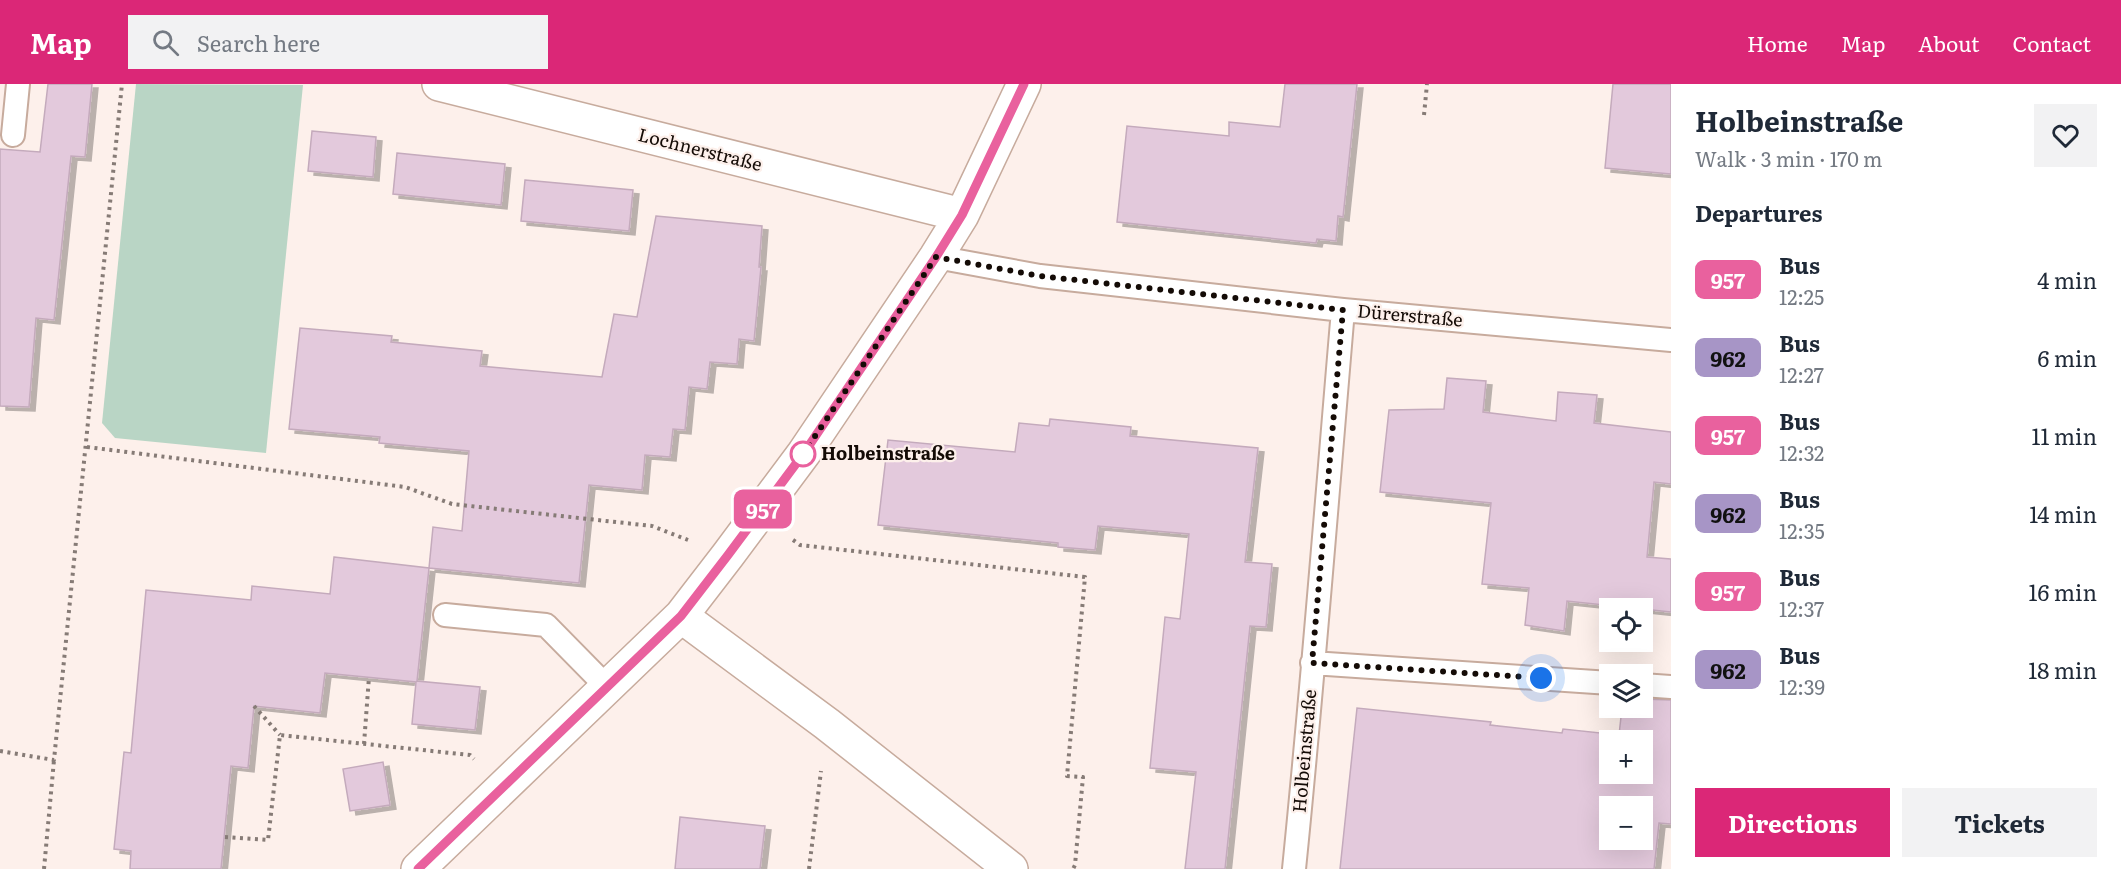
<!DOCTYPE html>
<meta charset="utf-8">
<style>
body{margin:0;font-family:Literata,serif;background:#f2f2f3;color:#1f2937;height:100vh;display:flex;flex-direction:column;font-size:22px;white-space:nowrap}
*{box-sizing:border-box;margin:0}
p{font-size:20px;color:#747a83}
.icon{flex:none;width:33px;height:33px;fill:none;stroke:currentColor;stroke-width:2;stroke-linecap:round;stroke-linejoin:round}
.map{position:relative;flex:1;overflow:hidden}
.details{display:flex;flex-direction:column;background:#fff;width:450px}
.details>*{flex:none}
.badge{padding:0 12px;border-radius:9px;font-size:21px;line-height:39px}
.controls{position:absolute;left:1599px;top:514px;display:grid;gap:12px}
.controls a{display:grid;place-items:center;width:54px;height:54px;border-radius:0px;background:#fff;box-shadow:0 6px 24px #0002;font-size:30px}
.you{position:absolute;width:30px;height:30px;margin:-15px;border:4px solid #fff;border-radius:50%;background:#1a73e8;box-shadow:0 0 0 9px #1a73e833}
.map>.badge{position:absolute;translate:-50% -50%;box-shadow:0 0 0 3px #fff}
h2{padding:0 24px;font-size:22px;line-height:54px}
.round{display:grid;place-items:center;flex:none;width:63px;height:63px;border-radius:0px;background:#f2f2f3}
.overview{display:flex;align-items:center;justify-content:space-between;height:102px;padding:0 24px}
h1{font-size:28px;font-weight:700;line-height:45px}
.action{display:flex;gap:12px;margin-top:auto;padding:12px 24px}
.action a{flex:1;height:69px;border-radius:0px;background:#db2777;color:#fff;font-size:24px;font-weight:700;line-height:69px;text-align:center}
.action a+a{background:#f2f2f3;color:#1f2937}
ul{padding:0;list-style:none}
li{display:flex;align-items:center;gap:18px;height:78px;padding:0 24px}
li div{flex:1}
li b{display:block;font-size:22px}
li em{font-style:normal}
li .badge{min-width:66px;font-weight:700;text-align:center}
header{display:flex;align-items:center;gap:36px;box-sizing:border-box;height:84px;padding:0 30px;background:#db2777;color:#fff}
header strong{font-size:28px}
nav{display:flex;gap:33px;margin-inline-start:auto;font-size:21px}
.search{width:420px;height:54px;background:#f2f2f3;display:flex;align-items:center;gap:15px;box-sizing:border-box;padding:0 21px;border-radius:0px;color:#747a83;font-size:22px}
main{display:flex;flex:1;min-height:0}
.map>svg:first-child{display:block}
.green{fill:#b9d5c5}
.building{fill:#e3c9dc;stroke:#c4aabc;stroke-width:1.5;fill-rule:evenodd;filter:url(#shadow)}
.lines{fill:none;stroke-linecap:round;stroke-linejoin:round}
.service-casing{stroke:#c7ab9d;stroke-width:26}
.minor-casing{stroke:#c7ab9d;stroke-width:36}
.path{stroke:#867b76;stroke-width:4;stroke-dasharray:3 4.5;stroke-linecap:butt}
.service{stroke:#fff;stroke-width:22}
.minor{stroke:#fff;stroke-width:33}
.line-casing{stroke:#fff;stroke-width:14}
.line{stroke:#e9619e;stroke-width:9}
.walk{stroke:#140b06;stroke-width:6;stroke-dasharray:0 10.8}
.stop-dot{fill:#fff;stroke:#e9619e;stroke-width:3}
.labels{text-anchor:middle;stroke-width:4.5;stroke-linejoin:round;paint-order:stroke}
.street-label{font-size:18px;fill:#140b06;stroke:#fdf0eb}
.stop-label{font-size:18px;font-weight:bold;fill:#140b06;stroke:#fdf0eb;text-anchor:start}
</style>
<header>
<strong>Map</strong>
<div class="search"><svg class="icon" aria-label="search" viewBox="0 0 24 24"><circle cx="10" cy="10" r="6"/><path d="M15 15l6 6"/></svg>Search here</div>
<nav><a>Home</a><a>Map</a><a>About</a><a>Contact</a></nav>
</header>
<main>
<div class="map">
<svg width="1671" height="785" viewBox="0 0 1671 785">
<defs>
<filter id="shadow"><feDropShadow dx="6" dy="4" stdDeviation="0" flood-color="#0004"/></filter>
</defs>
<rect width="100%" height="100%" fill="#fdf0eb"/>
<!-- green -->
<path class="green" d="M 136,0 L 303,1 L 266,369 L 115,354 L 102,339 Z"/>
<!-- building -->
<path class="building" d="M 48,0 L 92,0 L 85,73 L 71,72 L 54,236 L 36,234 L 29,323 L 0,322 L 0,65 L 40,68 Z
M 1285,0 L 1357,0 L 1343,133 L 1338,132 L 1336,157 L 1317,155 L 1316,159 L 1117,138 L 1127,42 L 1229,52 L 1229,38 L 1280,43 Z
M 1613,0 L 1671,0 L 1671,90 L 1605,84 Z
M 312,47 L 376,53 L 373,93 L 308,87 Z
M 397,69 L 505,80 L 501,121 L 393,110 Z
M 525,96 L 633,106 L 629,147 L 521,137 Z
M 656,132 L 762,142 L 759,183 L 761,183 L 754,257 L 739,255 L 737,280 L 710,278 L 707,305 L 689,303 L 685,346 L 673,345 L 670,373 L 645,371 L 642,406 L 589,401 L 579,499 L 429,484 L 433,443 L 462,447 L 469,367 L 379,359 L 380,353 L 289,345 L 300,244 L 392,252 L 391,258 L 482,267 L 480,282 L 602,293 L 614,230 L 637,233 Z
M 1447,294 L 1486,297 L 1483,328 L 1556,337 L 1558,308 L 1597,311 L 1594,339 L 1671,348 L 1671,400 L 1654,398 L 1647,473 L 1671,475 L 1671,528 L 1567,517 L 1564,547 L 1525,541 L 1529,504 L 1482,500 L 1491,419 L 1380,408 L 1389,326 L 1444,325 Z
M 1050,335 L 1131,343 L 1130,352 L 1258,364 L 1245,478 L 1272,480 L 1266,543 L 1250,542 L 1225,785 L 1185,785 L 1196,688 L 1150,684 L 1165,533 L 1180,535 L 1189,450 L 1098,442 L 1095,466 L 1058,463 L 1058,459 L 878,441 L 888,356 L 1015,368 L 1019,339 L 1049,342 Z
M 334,473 L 429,484 L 417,597 L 480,603 L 475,646 L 412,640 L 416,598 L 325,589 L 320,629 L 254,622 L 248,684 L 231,682 L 221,785 L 130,785 L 131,767 L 114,765 L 124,668 L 131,669 L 146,506 L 251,516 L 252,502 L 330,510 Z
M 1642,615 L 1671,616 L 1671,740 L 1659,739 L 1654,785 L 1340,785 L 1357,624 L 1491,638 L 1490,641 L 1562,649 L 1563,645 L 1619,651 L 1622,624 L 1642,624 ZM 1610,657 L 1642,657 L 1642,690 L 1610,690 ZM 1610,723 L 1642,723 L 1642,756 L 1610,756 Z
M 383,678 L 390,721 L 350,727 L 343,685 Z
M 680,733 L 765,742 L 760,785 L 675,785 Z"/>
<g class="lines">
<!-- service casing -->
<g class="service-casing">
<path id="service" d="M 13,51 L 18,0
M 936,173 L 1040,192 L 1343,226 L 1671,256
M 445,531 L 546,541 L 606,602
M 1312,579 L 1610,599
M 1642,601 L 1671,603
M 1294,785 C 1313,599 1327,413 1343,226"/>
</g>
<!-- minor casing -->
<g class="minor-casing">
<path id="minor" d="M 439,0 L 962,131
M 681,532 L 827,640 L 1011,785
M 418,785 L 681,532 L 728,471 L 804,369 L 936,173 L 962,131 L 1024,0"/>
</g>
<!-- path -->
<path class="path" d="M 1424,31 L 1427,0
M 87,363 L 405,403 L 452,420 L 652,442 L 688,456
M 793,456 L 800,461 L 1085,493 L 1067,692 L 1083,693 L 1075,781 L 1073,785
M 254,622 L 280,651
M 364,660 L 369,593
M 0,667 L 54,676 L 122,0
M 225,753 L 268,756 L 280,651 L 470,671 L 474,675
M 44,785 L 54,676
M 809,785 L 821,687"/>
<!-- service -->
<use href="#service" class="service"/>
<!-- minor -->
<use href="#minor" class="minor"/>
</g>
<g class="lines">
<!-- line casing -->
<g class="line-casing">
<path id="line" d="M 418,785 L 681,532 L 728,471 L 804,369 L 936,173 L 962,131 L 1024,0"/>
</g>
<!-- line -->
<use href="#line" class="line"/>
<!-- walk -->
<path class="walk" d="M 803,370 L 936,173 L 1040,192 L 1343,226 L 1312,579 L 1541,594"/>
</g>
<!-- markers -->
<circle class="stop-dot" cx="803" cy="370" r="12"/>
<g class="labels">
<!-- street labels -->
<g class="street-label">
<text transform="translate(700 66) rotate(14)" y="6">Lochnerstraße</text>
<text transform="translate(1410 232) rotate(5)" y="6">Dürerstraße</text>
<text transform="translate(1305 667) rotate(-85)" y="6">Holbeinstraße</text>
</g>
<!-- stop labels -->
<g class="stop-label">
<text x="821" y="376">Holbeinstraße</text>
</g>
</g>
</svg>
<div class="controls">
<a><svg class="icon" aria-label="locate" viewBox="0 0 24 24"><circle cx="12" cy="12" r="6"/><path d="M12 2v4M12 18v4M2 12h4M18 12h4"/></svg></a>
<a><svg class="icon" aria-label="layers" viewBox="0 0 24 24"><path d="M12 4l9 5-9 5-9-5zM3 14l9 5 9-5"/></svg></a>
<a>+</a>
<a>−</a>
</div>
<div class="you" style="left:1541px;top:594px"></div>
<b class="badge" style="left:763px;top:425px;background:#e9619e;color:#fff">957</b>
</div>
<section class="details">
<div class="overview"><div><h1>Holbeinstraße</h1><p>Walk · 3 min · 170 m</p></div><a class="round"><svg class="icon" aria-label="heart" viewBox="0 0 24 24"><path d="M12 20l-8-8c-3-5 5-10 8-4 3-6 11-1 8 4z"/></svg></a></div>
<h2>Departures</h2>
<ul>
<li><span class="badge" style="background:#e9619e;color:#fff">957</span><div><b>Bus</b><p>12:25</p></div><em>4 min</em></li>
<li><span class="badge" style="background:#a795c6;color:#111">962</span><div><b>Bus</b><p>12:27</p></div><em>6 min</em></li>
<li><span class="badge" style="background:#e9619e;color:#fff">957</span><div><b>Bus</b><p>12:32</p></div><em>11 min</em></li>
<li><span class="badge" style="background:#a795c6;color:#111">962</span><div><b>Bus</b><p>12:35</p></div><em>14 min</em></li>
<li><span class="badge" style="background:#e9619e;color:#fff">957</span><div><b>Bus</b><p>12:37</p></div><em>16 min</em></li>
<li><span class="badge" style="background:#a795c6;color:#111">962</span><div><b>Bus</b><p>12:39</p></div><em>18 min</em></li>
</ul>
<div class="action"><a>Directions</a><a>Tickets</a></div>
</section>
</main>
